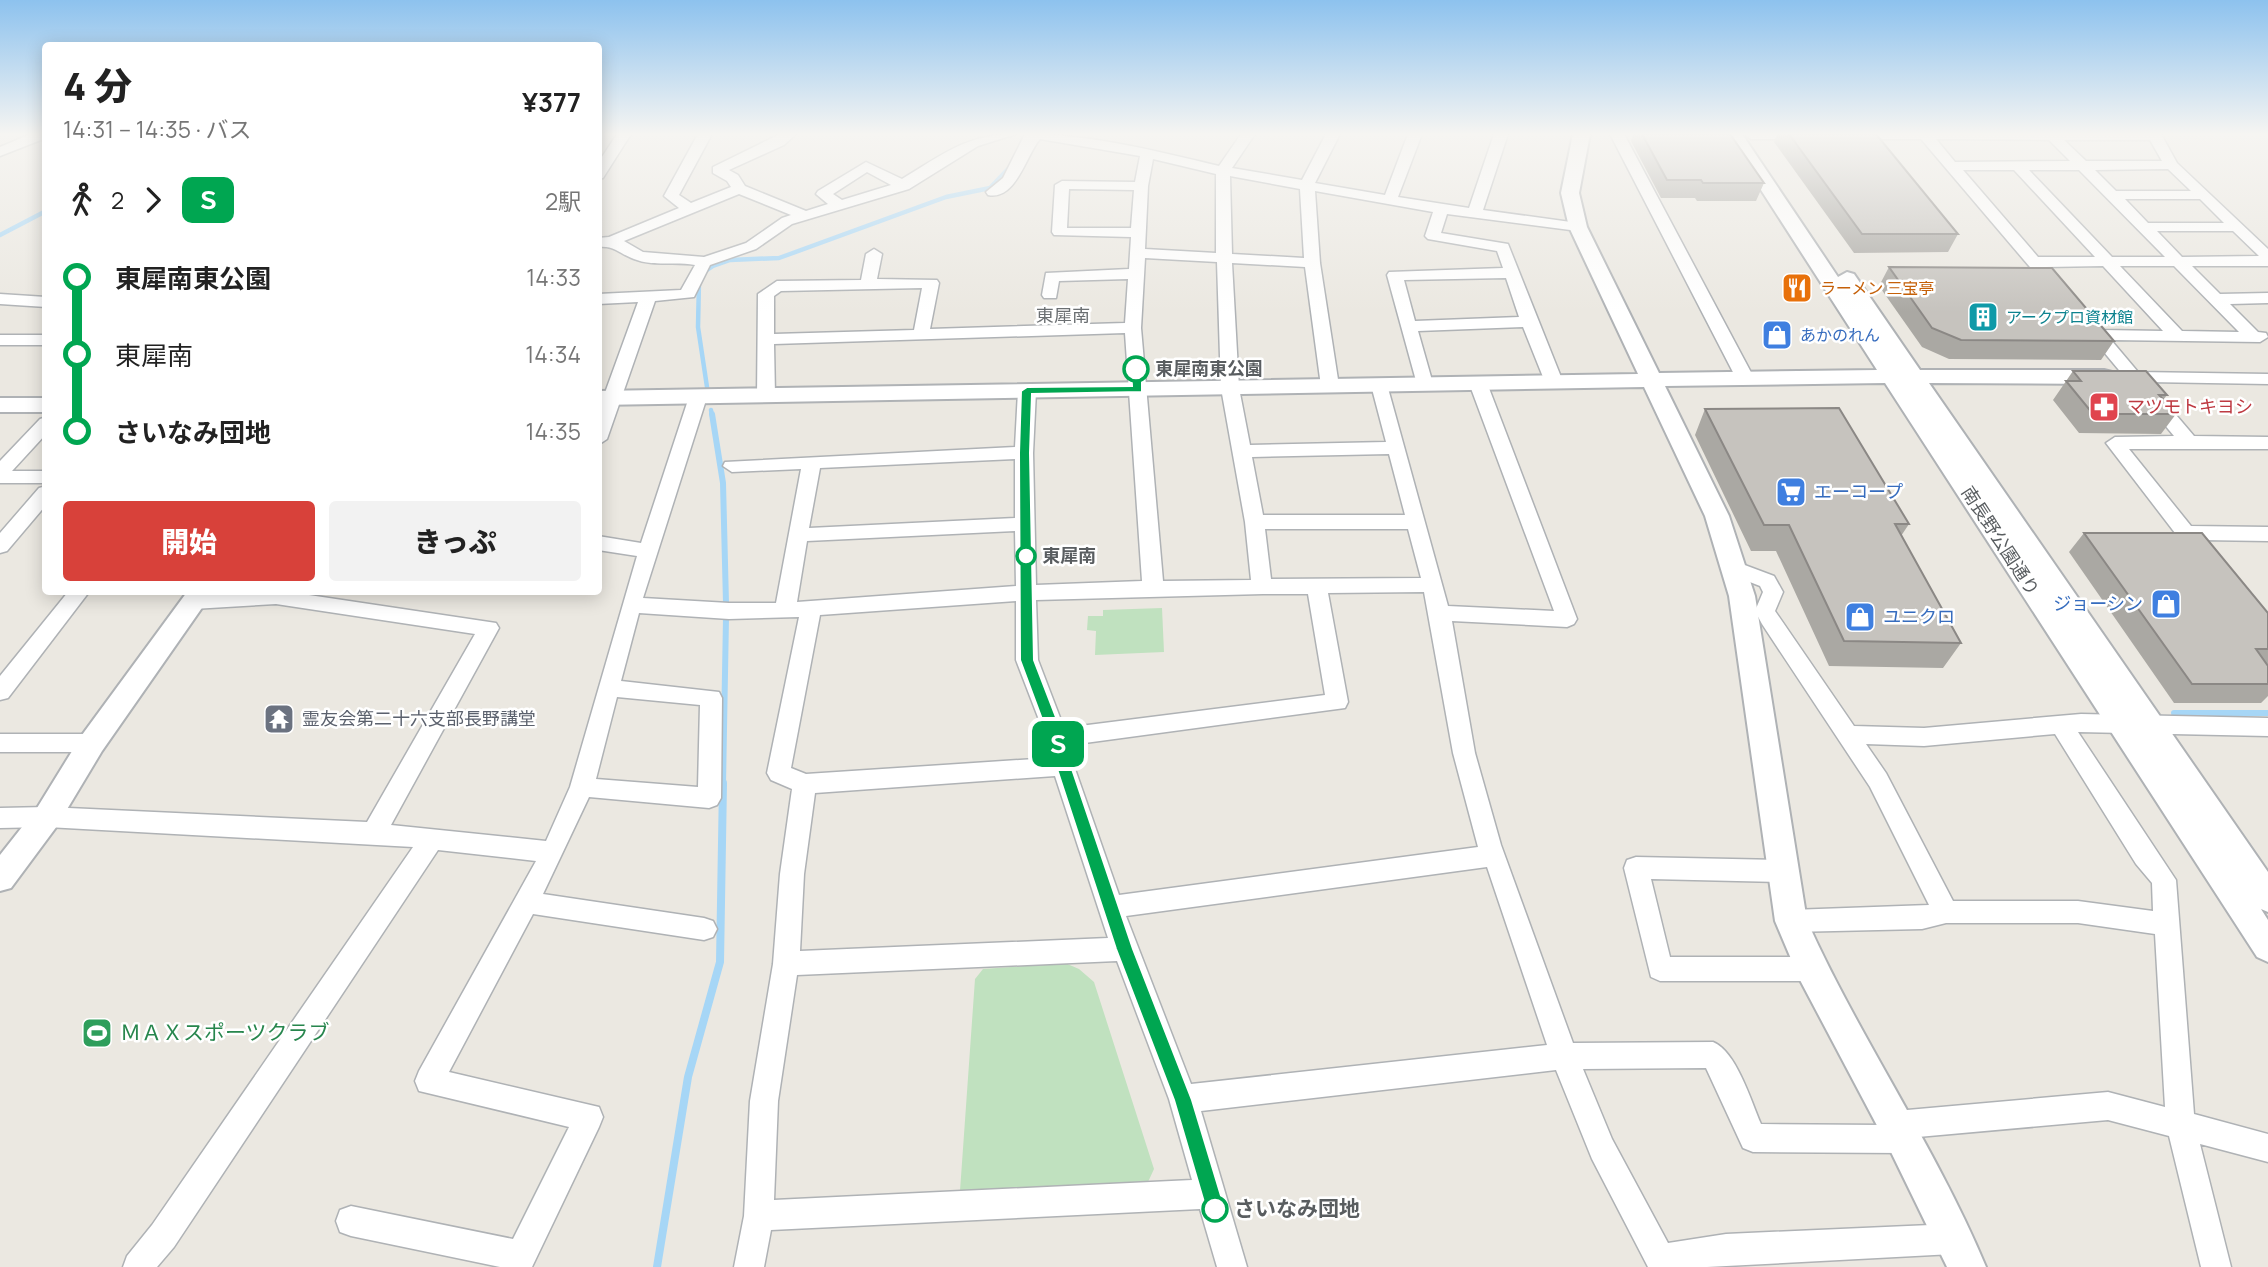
<!DOCTYPE html>
<html lang="ja">
<meta charset="utf-8">
<style>
body{margin:0;font-family:Manrope,"Noto Sans JP",sans-serif;background:#f2f2f2;color:#222;height:100vh;display:flex;flex-direction:column;font-size:26px;white-space:nowrap}
*{box-sizing:border-box;margin:0}
p{font-size:23px;color:#767676}
.icon{flex:none;width:38px;height:38px;fill:none;stroke:currentColor;stroke-width:2;stroke-linecap:round;stroke-linejoin:round}
.map{position:relative;flex:1;overflow:hidden}
.sheet{position:absolute;left:42px;top:42px;width:560px;height:553px;display:flex;flex-direction:column;background:#fff;border-radius:7px;box-shadow:0 4px 18px #0003}
.sheet>*{flex:none}
.badge{padding:0 14px;border-radius:10px;font-size:24px;line-height:46px}
.map>.badge{position:absolute;translate:-50% -50%;box-shadow:0 0 0 4px #fff}
.legs{display:flex;align-items:center;gap:10px;height:77px;padding:0 21px;font-size:23px}
.legs p{margin-inline-start:auto}
.overview{display:flex;align-items:center;justify-content:space-between;height:119px;padding:0 21px}
h1{font-size:38px;font-weight:800;line-height:52px}
.primary-button{display:flex;gap:14px;margin-top:auto;padding:14px 21px}
.primary-button a{flex:1;height:80px;border-radius:7px;background:#d8413a;color:#fff;font-size:28px;font-weight:800;line-height:80px;text-align:center}
.primary-button a+a{background:#f2f2f2;color:#222}
ul{padding:0 21px;list-style:none}
li{display:flex;align-items:center;gap:24px;height:77px;font-size:26px}
li i{display:grid;place-items:center;width:10px;height:100%;margin:0 9px;background:currentColor}
li i::after{content:'';width:18px;height:18px;margin:-9px;border:5px solid;border-radius:50%;background:#fff}
li p{margin-inline-start:auto}
li:first-child i{background:linear-gradient(#0000 50%,currentColor 0)}
li:last-child i{background:linear-gradient(currentColor 50%,#0000 0)}
.map>svg:first-child{display:block}
.green{fill:#c0e1bf}
.lines{fill:none;stroke-linecap:round;stroke-linejoin:round}
.stream-far2{stroke:#a6d6f6;stroke-width:4.5}
.stream-far1{stroke:#a6d6f6;stroke-width:6}
.stream{stroke:#a6d6f6;stroke-width:8}
.minor-casing{stroke:#afb2b5;stroke-width:3}
.tertiary-casing{stroke:#afb2b5;stroke-width:4}
.minor{fill:#fff;fill-rule:evenodd}
.tertiary{fill:#fff;fill-rule:evenodd}
.wall{fill:#aaa8a3}
.building{fill:#c6c3be;stroke:#8b8885;stroke-width:2}
.line-1{fill:#00a651;stroke:#fff;stroke-width:2}
.stop-1-dot{fill:#fff;stroke:#00a651;stroke-width:3.5}
.labels{text-anchor:middle;stroke-width:5;stroke-linejoin:round;paint-order:stroke}
.far-food-label{font-size:16px;fill:#c56008;stroke:#fff;text-anchor:start}
.far-culture-label{font-size:16px;fill:#0d838f;stroke:#fff;text-anchor:start}
.far-shop-label{font-size:16px;fill:#366cbe;stroke:#fff;text-anchor:start}
.far-quarter-label{font-size:18px;fill:#6b6f72;stroke:#fff}
.stop-label{font-size:18px;font-weight:bold;fill:#595d60;stroke:#fff;text-anchor:start}
.health-label{font-size:18px;fill:#be3a42;stroke:#fff;text-anchor:start}
.shop-label{font-size:18px;fill:#366cbe;stroke:#fff;text-anchor:start}
.street-label{font-size:18px;fill:#595d60;stroke:#fff}
.worship-label{font-size:18px;fill:#5b616d;stroke:#fff;text-anchor:start}
.near-leisure-label{font-size:21px;fill:#27864d;stroke:#fff;text-anchor:start}
.near-stop-label{font-size:21px;font-weight:bold;fill:#595d60;stroke:#fff;text-anchor:start}
</style>
<div class="map">
<svg width="2268" height="1267" viewBox="0 0 2268 1267">
<rect width="100%" height="100%" fill="#ebe8e1"/>
<!-- green -->
<path class="green" d="M 1162,608 L 1164,652 L 1095,655 L 1096,631 L 1087,630 L 1088,616 L 1103,616 L 1103,610 Z
M 1065,963 L 1079,969 L 1094,982 L 1154,1169 L 1148,1182 L 1140,1188 L 960,1191 L 975,979 L 983,969 Z"/>
<g class="lines">
<!-- stream-far2 -->
<path class="stream-far2" d="M 0,235 L 46,211
M 704,272 L 713,266 L 730,260 L 779,258 L 946,197 L 990,188 L 1008,169
M 699,281 L 698,327 L 707,387
M 711,410 L 712,416"/>
<!-- stream-far1 -->
<path class="stream-far1" d="M 712,414 L 723,483 L 726,603
M 2174,713 L 2268,713
M 723,785 L 726,618"/>
<!-- stream -->
<path class="stream" d="M 657,1267 L 688,1077 L 720,962 L 723,783"/>
<!-- minor casing -->
<g class="minor-casing">
<path id="minor" d="M 31,134 L 46,134 L 46,138 L 0,156 L 0,147 Z
M 617,134 L 631,134 L 603,178 L 598,179 L 598,163 Z
M 698,134 L 712,134 L 679,195 L 691,203 L 731,187 L 727,181 L 713,173 L 713,167 L 780,134 L 796,134 L 784,145 L 729,170 L 738,175 L 745,186 L 806,211 L 828,204 L 816,194 L 818,191 L 866,162 L 902,179 C 942,155 966,134 1016,134 L 978,146 L 909,189 L 792,224 L 756,249 L 710,265 L 694,297 L 655,301 L 607,439 L 598,445 L 598,412 L 638,302 L 598,304 L 598,294 L 681,290 L 695,265 C 675,261 654,267 634,259 C 620,254 614,245 598,247 L 598,238 L 609,237 L 679,208 L 664,196 ZM 867,172 L 891,185 L 842,200 L 833,194 ZM 739,194 L 791,215 L 782,218 L 746,243 L 704,257 L 643,252 L 624,241 Z
M 1025,134 C 1091,134 1156,151 1219,166 L 1241,134 L 1255,134 L 1232,168 L 1302,180 L 1326,134 L 1340,134 L 1315,183 L 1385,195 L 1408,134 L 1422,134 L 1398,197 L 1469,208 L 1494,134 L 1508,134 L 1483,210 L 1578,223 L 1585,227 L 1578,231 L 1447,214 L 1441,233 L 1508,244 L 1563,382 L 1554,387 L 1545,382 L 1523,327 L 1418,331 L 1433,384 L 1424,389 L 1418,388 L 1387,275 L 1389,272 L 1503,268 L 1497,251 L 1428,239 L 1425,236 L 1433,212 L 1315,191 L 1320,263 L 1339,386 L 1336,390 L 1324,390 L 1321,386 L 1305,267 L 1232,263 L 1239,388 L 1250,445 L 1386,442 L 1371,385 L 1380,380 L 1386,381 L 1448,606 L 1554,611 L 1469,383 L 1478,378 L 1487,383 L 1577,619 L 1574,624 L 1567,627 L 1452,621 L 1475,753 L 1501,845 L 1573,1043 L 1713,1042 C 1736,1051 1751,1101 1761,1124 L 1882,1125 L 1886,1115 L 1896,1111 L 2108,1092 L 2165,1107 L 2155,934 L 2078,923 L 1946,923 L 1922,929 L 1791,932 L 1782,929 L 1778,921 L 1782,913 L 1791,910 L 1929,905 L 1870,787 L 1762,624 L 1755,611 L 1763,592 L 1760,586 L 1727,573 L 1724,568 L 1727,563 L 1734,561 L 1774,576 L 1783,592 L 1775,611 L 1854,726 L 1924,728 L 2081,714 L 2268,718 L 2268,736 L 2078,732 L 2176,880 L 2194,1114 L 2268,1134 L 2268,1162 L 2200,1144 L 2231,1267 L 2201,1267 L 2169,1136 L 2108,1120 L 1918,1137 L 1914,1149 L 1904,1153 L 1753,1152 L 1743,1148 L 1706,1068 L 1583,1069 L 1612,1139 L 1668,1243 L 1726,1234 L 1953,1224 L 1964,1228 L 1968,1239 L 1964,1250 L 1953,1254 L 1707,1267 L 1648,1267 L 1592,1159 L 1556,1070 L 1201,1111 L 1247,1267 L 1217,1267 L 1200,1209 L 771,1230 L 764,1267 L 734,1267 L 744,1216 L 750,1101 L 773,964 L 780,874 L 792,789 L 771,780 L 767,773 L 799,617 L 729,619 L 639,613 L 621,681 L 719,692 L 722,698 L 721,798 L 717,805 L 709,808 L 589,797 L 543,894 L 704,918 L 713,921 L 717,929 L 713,937 L 704,940 L 533,914 L 449,1072 L 599,1107 L 603,1117 L 599,1127 L 532,1267 L 500,1267 L 351,1236 L 340,1232 L 336,1221 L 340,1210 L 351,1206 L 513,1239 L 569,1127 L 419,1091 L 415,1081 L 419,1071 L 536,861 L 438,850 L 174,1247 L 157,1267 L 123,1267 L 127,1256 L 152,1225 L 413,847 L 47,827 L 0,828 L 0,808 L 47,807 L 367,822 L 475,634 L 276,604 L 193,609 L 186,607 L 183,602 L 186,597 L 193,595 L 289,592 L 496,623 L 499,628 L 391,825 L 546,841 L 570,787 L 637,556 L 598,550 L 598,536 L 641,543 L 689,397 L 698,392 L 707,397 L 643,598 L 729,603 L 776,603 L 801,469 L 732,472 L 723,466 L 725,462 L 1015,447 L 1018,391 L 1027,386 L 1036,391 L 1033,453 L 1036,585 L 1142,581 L 1125,333 L 774,344 L 775,396 L 766,401 L 757,396 L 758,294 L 777,281 L 861,280 L 866,254 L 874,249 L 882,254 L 877,279 L 937,280 L 939,283 L 930,329 L 1125,323 L 1128,279 L 1059,281 L 1056,298 L 1044,298 L 1042,295 L 1046,273 L 1129,269 L 1131,237 L 1054,235 L 1052,232 L 1055,185 L 1062,181 L 1135,182 L 1140,156 L 1040,139 C 1026,155 1016,201 988,195 L 986,192 L 1003,178 ZM 1153,159 L 1216,174 L 1216,253 L 1145,249 L 1148,186 ZM 1230,176 L 1300,189 L 1304,258 L 1232,254 ZM 1069,189 L 1134,190 L 1131,228 L 1067,228 ZM 1145,258 L 1217,262 L 1221,388 L 1245,522 L 1251,580 L 1163,581 L 1141,328 ZM 1506,278 L 1519,317 L 1415,321 L 1404,280 ZM 922,288 L 914,330 L 774,334 L 774,296 L 781,291 ZM 1389,454 L 1405,515 L 1263,515 L 1252,457 ZM 1015,459 L 1015,518 L 809,528 L 820,468 ZM 1265,529 L 1408,529 L 1421,578 L 1271,579 ZM 1015,531 L 1016,586 L 797,602 L 807,541 ZM 1424,592 L 1453,753 L 1478,847 L 1119,895 L 1074,766 L 1070,745 L 1345,708 L 1348,702 L 1328,593 ZM 1263,594 L 1308,594 L 1325,695 L 1064,728 L 1038,660 L 1036,600 ZM 1016,601 L 1016,660 L 1046,738 L 1050,758 L 806,774 L 791,768 L 820,615 ZM 617,697 L 700,705 L 698,787 L 596,779 ZM 2055,734 L 2136,864 L 2152,883 L 2153,911 L 2078,901 L 1953,901 L 1886,773 L 1866,744 L 1924,746 ZM 1055,776 L 1108,938 L 800,951 L 804,874 L 815,793 ZM 1487,867 L 1547,1045 L 1191,1084 L 1126,916 ZM 1117,961 L 1169,1099 L 1192,1180 L 774,1200 L 778,1101 L 797,975 Z
M 1610,134 L 1624,134 L 1754,378 L 1751,382 L 1739,382 L 1736,378 Z
M 1745,134 L 1811,134 L 1812,135 L 1805,139 L 1751,139 Z
M 1845,134 L 2161,134 L 2177,163 L 2268,249 L 2268,266 L 2192,266 L 2220,294 L 2268,293 L 2268,303 L 2230,304 L 2258,332 L 2266,333 L 2268,337 L 2260,342 L 2111,340 L 2138,372 L 2268,374 L 2268,384 L 2148,382 L 2194,436 L 2268,437 L 2268,449 L 2129,449 L 2191,526 L 2268,527 L 2268,541 L 2202,540 L 2212,554 L 2209,559 L 2195,559 L 2106,443 L 2115,437 L 2174,436 L 2083,327 L 2091,322 L 2097,324 L 2102,330 L 2163,331 L 2103,266 L 2046,267 L 2066,290 L 2064,293 L 2052,293 L 1921,139 L 1851,139 ZM 1936,139 L 2049,140 L 2070,161 L 1955,162 ZM 2064,140 L 2150,140 L 2162,161 L 2086,161 ZM 2168,169 L 2191,191 L 2116,191 L 2095,170 ZM 1963,170 L 2014,170 L 2095,257 L 2038,257 ZM 2029,170 L 2079,170 L 2165,257 L 2112,257 ZM 2125,199 L 2200,199 L 2224,223 L 2148,223 ZM 2157,231 L 2233,231 L 2259,256 L 2182,257 ZM 2120,266 L 2174,266 L 2239,332 L 2182,331 Z
M 0,294 L 46,297 L 46,307 L 0,304 Z
M 0,335 L 46,335 L 46,345 L 0,345 Z
M 46,417 L 46,434 L 12,471 L 46,471 L 46,483 L 0,483 L 0,461 L 40,419 Z
M 46,486 L 46,505 L 7,551 L 0,553 L 0,533 L 39,488 Z
M 68,592 L 89,592 L 8,698 L 0,700 L 0,676 Z
M 0,734 L 92,734 L 100,737 L 103,743 L 100,749 L 92,752 L 0,752 Z
M 1636,857 L 1783,860 L 1792,863 L 1795,871 L 1792,879 L 1783,882 L 1651,879 L 1670,957 L 1812,957 L 1821,961 L 1825,969 L 1821,977 L 1812,981 L 1660,981 L 1651,977 L 1624,868 L 1627,860 Z"/>
</g>
<!-- tertiary casing -->
<g class="tertiary-casing">
<path id="tertiary" d="M 1573,134 L 1590,134 L 1579,193 L 1587,227 L 1659,373 L 1877,370 L 1725,134 L 1742,134 L 1838,277 L 1847,272 L 1854,274 L 1920,370 L 2104,370 L 2112,372 L 2115,377 L 2112,382 L 2104,384 L 1929,383 L 2268,872 L 2268,912 L 2261,909 L 2268,920 L 2268,962 L 2257,957 L 1885,383 L 1665,386 L 1729,516 L 1755,596 L 1807,921 C 1860,1039 1936,1147 1986,1267 L 1947,1267 L 1891,1152 L 1800,980 L 1775,921 L 1729,596 L 1705,516 L 1644,387 L 598,405 L 598,391 L 1638,374 L 1569,227 L 1561,193 Z
M 0,398 L 46,398 L 46,412 L 0,412 Z
M 187,592 L 213,592 L 102,751 L 57,826 L 11,888 L 0,891 L 0,855 L 37,808 L 82,735 Z"/>
</g>
<!-- minor -->
<use href="#minor" class="minor"/>
<!-- tertiary -->
<use href="#tertiary" class="tertiary"/>
</g>
<!-- wall -->
<path class="wall" d="M 1633,134 L 1730,134 L 1764,183 L 1756,201 L 1697,201 L 1695,198 L 1661,198 L 1631,141 Z
M 1777,134 L 1876,134 L 1958,234 L 1948,252 L 1854,253 L 1774,142 Z
M 1889,267 L 2114,341 L 2101,360 L 1949,359 L 1922,347 L 1879,286 Z
M 2073,371 L 2167,395 L 2163,400 L 2176,414 L 2161,434 L 2079,433 L 2053,400 Z
M 1705,409 L 1909,524 L 1901,536 L 1961,643 L 1943,668 L 1829,666 L 1776,551 L 1751,551 L 1695,435 Z
M 2084,533 L 2268,613 L 2268,696 L 2261,703 L 2174,703 L 2069,552 Z"/>
<!-- building -->
<path class="building" d="M 1642,134 L 1730,134 L 1764,183 L 1703,183 L 1701,180 L 1667,180 Z
M 1789,134 L 1876,134 L 1958,234 L 1862,234 Z
M 1889,267 L 2052,268 L 2114,341 L 1961,340 L 1932,328 Z
M 2073,371 L 2146,371 L 2167,395 L 2159,395 L 2176,414 L 2093,414 L 2066,381 L 2081,381 Z
M 1839,408 L 1909,524 L 1895,524 L 1961,643 L 1844,641 L 1789,525 L 1764,525 L 1705,409 Z
M 2084,533 L 2202,533 L 2268,613 L 2268,649 L 2256,649 L 2268,666 L 2268,684 L 2192,684 Z"/>
<!-- sky -->
<linearGradient id="sky" x2="0" y2="1"><stop stop-color="#8dc2ee"/><stop offset="0.43" stop-color="#f6f5f2"/><stop offset="1" stop-color="#f6f5f2" stop-opacity="0"/></linearGradient>
<rect width="2268" height="312" fill="url(#sky)"/>
<!-- line-1 -->
<path class="line-1" d="M 1136,366 L 1142,369 L 1142,392 L 1032,394 L 1030,453 L 1034,660 L 1064,738 L 1071,766 L 1133,949 L 1192,1100 L 1225,1209 L 1222,1216 L 1215,1219 L 1209,1216 L 1206,1209 L 1174,1100 L 1116,949 L 1056,766 L 1049,738 L 1020,660 L 1019,453 L 1021,391 L 1027,387 L 1132,386 L 1131,369 Z"/>
<!-- icons -->
<defs>
<g id="restaurant-square" transform="scale(1.575)"><rect x="-9" y="-9" width="18" height="18" rx="4" fill="#e8710a" stroke="#fff"/><path d="M-5-6h1v4h1v-4h1v4h1v-4h1v5L-1.5 .5V6h-2V.5L-5-1ZM5-6V6H3V1.5H1.5Q1.5-4 5-6Z" fill="#fff"/></g>
<g id="building-square" transform="scale(1.575)"><rect x="-9" y="-9" width="18" height="18" rx="4" fill="#0f9aa8" stroke="#fff"/><path d="M-4-6H4V6H1V3H-1V6H-4ZM-2.5-4.3h1.7v1.8h-1.7ZM.8-4.3h1.7v1.8H.8ZM-2.5-1h1.7V.8h-1.7ZM.8-1h1.7V.8H.8Z" fill="#fff"/></g>
<g id="shop-square" transform="scale(1.575)"><rect x="-9" y="-9" width="18" height="18" rx="4" fill="#3f7fe0" stroke="#fff"/><path d="M-5-2.5h2.3a2.7 3.5 0 0 1 5.4 0H5L5.5 6h-11ZM-1.5-2.5h3a1.5 2.3 0 0 0-3 0Z" fill="#fff"/></g>
<g id="pharmacy-square" transform="scale(1.575)"><rect x="-9" y="-9" width="18" height="18" rx="4" fill="#e0444e" stroke="#fff"/><path d="M-2-6h4v4h4v4h-4v4h-4v-4h-4v-4h4Z" fill="#fff"/></g>
<g id="supermarket-square" transform="scale(1.575)"><rect x="-9" y="-9" width="18" height="18" rx="4" fill="#3f7fe0" stroke="#fff"/><path d="M-6-5.5h2.5l.6 2H6L4.5 2H-2.5L-4.4-4H-6ZM-1.5 3.2a1.3 1.3 0 1 0 .1 0ZM3 3.2a1.3 1.3 0 1 0 .1 0Z" fill="#fff"/></g>
<g id="temple-square" transform="scale(1.575)"><rect x="-9" y="-9" width="18" height="18" rx="4" fill="#6b7280" stroke="#fff"/><path d="M0-6L5-2H3V0L6.5 2.5H4V6H1.5V3h-3V6H-4V2.5H-6.5L-3 0V-2H-5Z" fill="#fff"/></g>
<g id="stadium-square" transform="scale(1.575)"><rect x="-9" y="-9" width="18" height="18" rx="4" fill="#2e9e5b" stroke="#fff"/><path d="M0-5a6.5 5 0 1 0 0 10a6.5 5 0 1 0 0-10ZM-3.5-1.8h7v3.6h-7Z" fill="#fff"/></g>
</defs>
<g fill-rule="evenodd">
<use href="#restaurant-square" x="1797" y="288"/>
<use href="#building-square" x="1983" y="317"/>
<use href="#shop-square" x="1777" y="335"/>
<use href="#pharmacy-square" x="2104" y="407"/>
<use href="#supermarket-square" x="1791" y="492"/>
<use href="#shop-square" x="2166" y="604"/>
<use href="#shop-square" x="1860" y="617"/>
<use href="#temple-square" x="279" y="719"/>
<use href="#stadium-square" x="97" y="1033"/>
</g>
<!-- markers -->
<g class="stop-1-dot">
<circle cx="1136" cy="369" r="12"/>
<circle cx="1026" cy="556" r="9"/>
<circle cx="1215" cy="1209" r="12"/>
</g>
<g class="labels">
<!-- far-food labels -->
<g class="far-food-label">
<text x="1820" y="294">ラーメン 三宝亭</text>
</g>
<!-- far-culture labels -->
<g class="far-culture-label">
<text x="2006" y="323">アークプロ資材館</text>
</g>
<!-- far-shop labels -->
<g class="far-shop-label">
<text x="1800" y="341">あかのれん</text>
</g>
<!-- far-quarter labels -->
<g class="far-quarter-label">
<text x="1063" y="322">東犀南</text>
</g>
<!-- stop labels -->
<g class="stop-label">
<text x="1155" y="375">東犀南東公園</text>
<text x="1042" y="562">東犀南</text>
</g>
<!-- health labels -->
<g class="health-label">
<text x="2127" y="413">マツモトキヨシ</text>
</g>
<!-- shop labels -->
<g class="shop-label">
<text x="1814" y="498">エーコープ</text>
<text x="2143" y="610" text-anchor="end">ジョーシン</text>
<text x="1883" y="623">ユニクロ</text>
</g>
<!-- street labels -->
<g class="street-label">
<text transform="translate(2000 541) rotate(57)" y="6">南長野公園通り</text>
</g>
<!-- worship labels -->
<g class="worship-label">
<text x="302" y="725">霊友会第二十六支部長野講堂</text>
</g>
<!-- near-leisure labels -->
<g class="near-leisure-label">
<text x="120" y="1040">ＭＡＸスポーツクラブ</text>
</g>
<!-- near-stop labels -->
<g class="near-stop-label">
<text x="1234" y="1216">さいなみ団地</text>
</g>
</g>
</svg>
<b class="badge" style="left:1058px;top:744px;background:#00a651;color:#fff">Ｓ</b>
<section class="sheet">
<div class="overview"><div><h1>4 分</h1><p>14:31 – 14:35 · バス</p></div><b>¥377</b></div>
<div class="legs"><svg class="icon" aria-label="walk" viewBox="0 0 24 24"><circle cx="13" cy="4" r="2"/><path d="M13 8l-2 6 4 7M11 14l-3 7M7 12l3-4h3l4 4"/></svg>2<svg class="icon" aria-label="forward" viewBox="0 0 24 24"><path d="M9 5l7 7-7 7"/></svg><b class="badge" style="background:#00a651;color:#fff">Ｓ</b><p>2駅</p></div>
<ul>
<li><i style="color:#00a651"></i><b>東犀南東公園</b><p>14:33</p></li>
<li><i style="color:#00a651"></i><span>東犀南</span><p>14:34</p></li>
<li><i style="color:#00a651"></i><b>さいなみ団地</b><p>14:35</p></li>
</ul>
<div class="primary-button"><a>開始</a><a>きっぷ</a></div>
</section>
</div>
